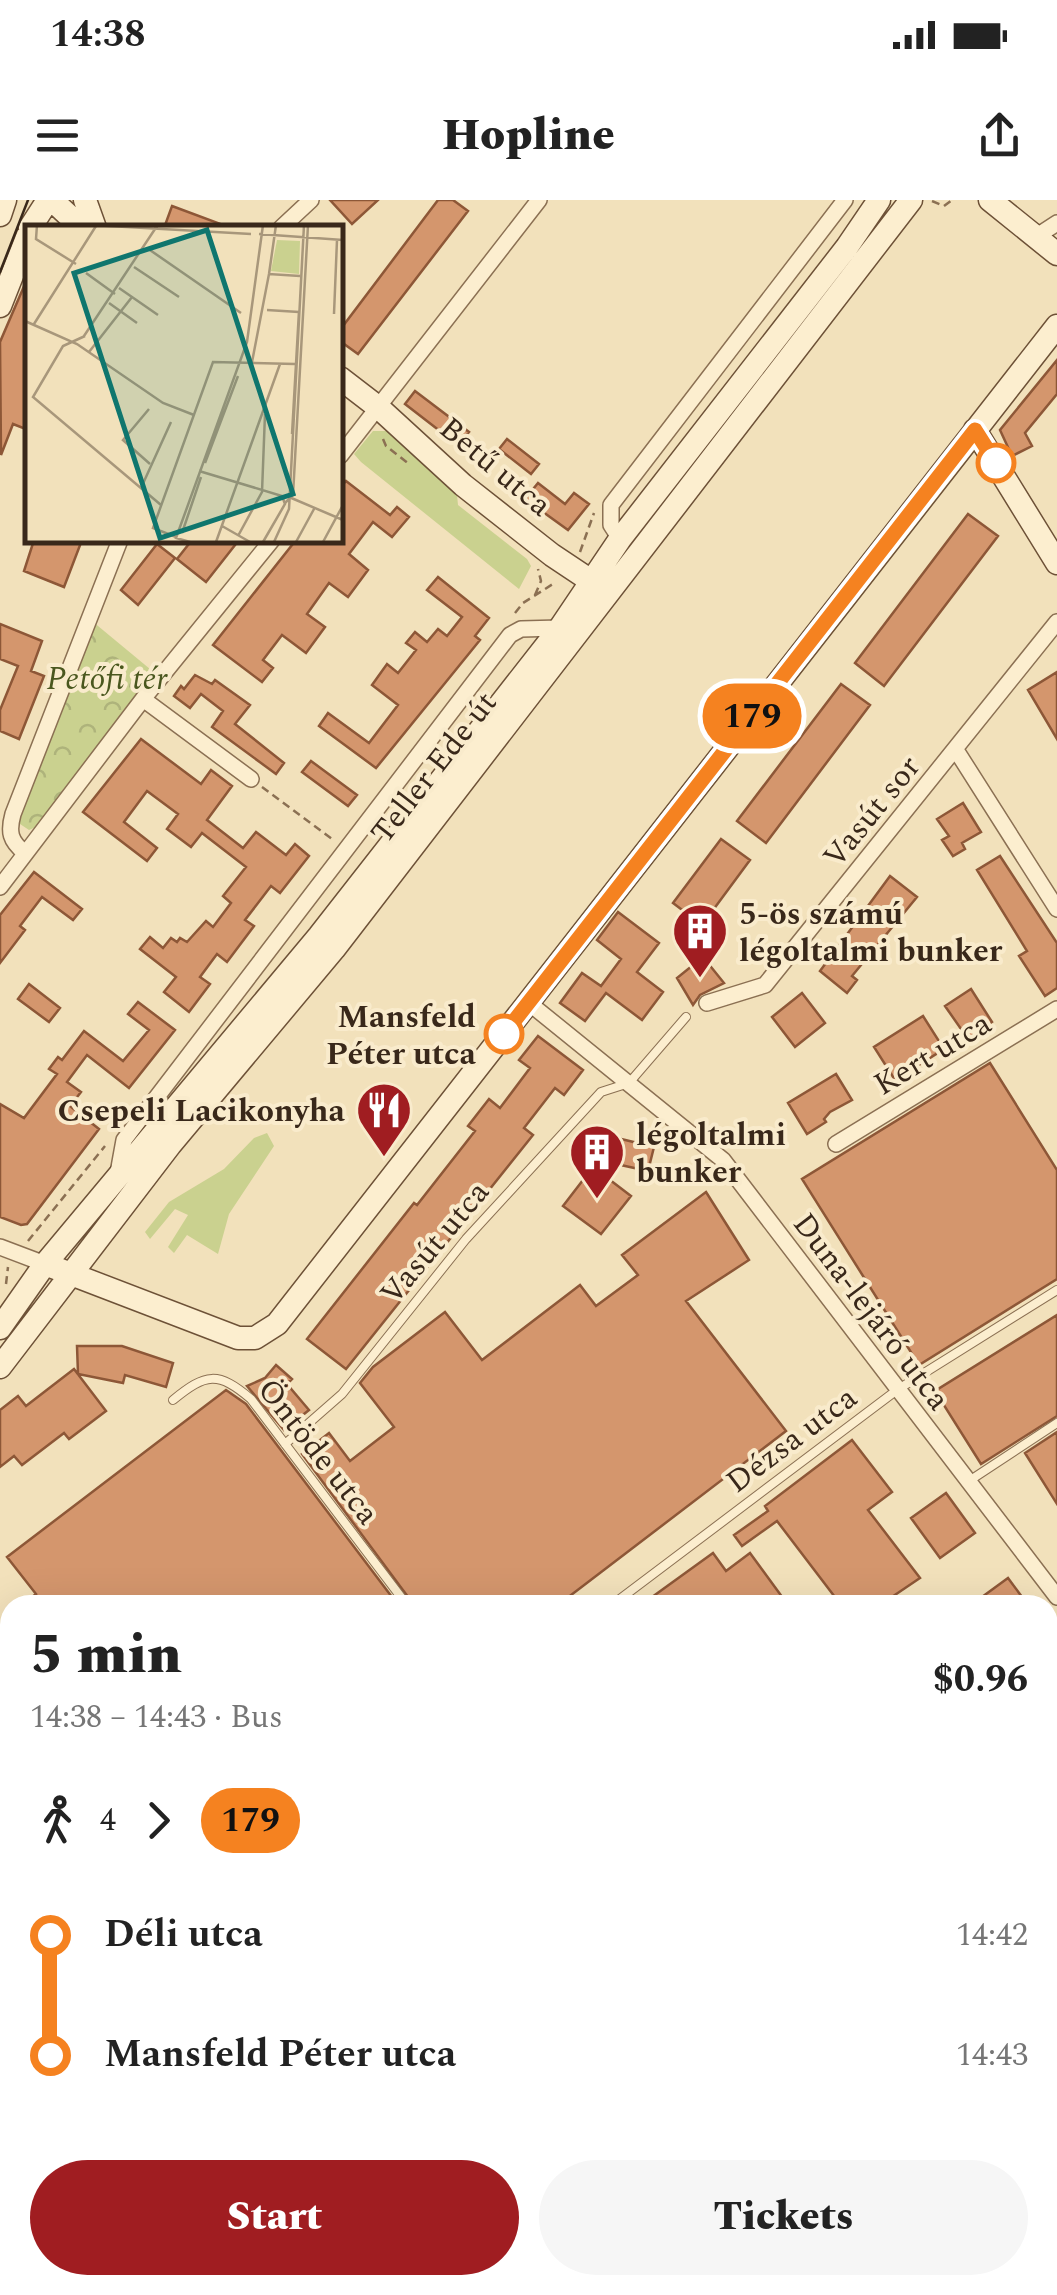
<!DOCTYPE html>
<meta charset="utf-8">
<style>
body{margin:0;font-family:Spectral,serif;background:#f6f6f6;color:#222;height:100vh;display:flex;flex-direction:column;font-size:38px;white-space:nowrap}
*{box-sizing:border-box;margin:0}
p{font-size:32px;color:#767676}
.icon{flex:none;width:55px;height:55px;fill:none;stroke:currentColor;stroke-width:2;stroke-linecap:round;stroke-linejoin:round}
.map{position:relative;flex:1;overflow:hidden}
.details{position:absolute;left:0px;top:1395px;width:1058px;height:700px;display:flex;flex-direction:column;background:#fff;border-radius:30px 30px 0 0;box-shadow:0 10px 40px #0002}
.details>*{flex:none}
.badge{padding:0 20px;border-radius:32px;font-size:35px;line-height:65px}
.map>.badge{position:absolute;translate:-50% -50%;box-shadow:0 0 0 5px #fff}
.legs{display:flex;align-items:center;gap:15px;height:110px;padding:0 30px;font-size:32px}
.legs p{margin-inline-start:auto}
.overview{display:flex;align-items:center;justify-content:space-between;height:170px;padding:0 30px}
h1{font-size:55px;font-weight:800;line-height:75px}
.cta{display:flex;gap:20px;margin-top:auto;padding:20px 30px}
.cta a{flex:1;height:115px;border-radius:60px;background:#a01d21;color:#fff;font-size:40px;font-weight:800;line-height:115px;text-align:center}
.cta a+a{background:#f6f6f6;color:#222}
ul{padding:0 30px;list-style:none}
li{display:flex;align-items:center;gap:35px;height:120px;font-size:38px}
li i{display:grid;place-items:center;width:15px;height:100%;margin:0 12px;background:currentColor}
li i::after{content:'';width:25px;height:25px;margin:-12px;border:8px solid;border-radius:50%;background:#fff}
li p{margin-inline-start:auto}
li:first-child i{background:linear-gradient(#0000 50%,currentColor 0)}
li:last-child i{background:linear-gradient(currentColor 50%,#0000 0)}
.status{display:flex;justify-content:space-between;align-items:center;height:70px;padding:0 50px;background:#fff;direction:ltr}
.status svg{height:28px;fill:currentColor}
header{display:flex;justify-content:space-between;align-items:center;height:130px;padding:0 30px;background:#fff;font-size:45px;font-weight:800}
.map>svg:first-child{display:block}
.grass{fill:#cad18f}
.forest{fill:url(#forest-crowns)}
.building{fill:#d4966d;stroke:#8d5737;stroke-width:2.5}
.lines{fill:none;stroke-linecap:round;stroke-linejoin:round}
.lane-casing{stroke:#8b7053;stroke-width:10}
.street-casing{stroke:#8b7053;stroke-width:18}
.secondary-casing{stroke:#6d5137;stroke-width:25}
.path{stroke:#8b7053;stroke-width:2.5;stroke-dasharray:8 5;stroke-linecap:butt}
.lane{stroke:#fceecf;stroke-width:8}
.street{stroke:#fceecf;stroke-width:15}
.secondary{stroke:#fceecf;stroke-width:22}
.tram{stroke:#39281a;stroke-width:2.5}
.line-1-casing{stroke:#fff;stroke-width:22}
.line-1{stroke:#f58220;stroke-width:15}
.stop-1-dot{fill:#fff;stroke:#f58220;stroke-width:5}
.labels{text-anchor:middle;stroke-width:8;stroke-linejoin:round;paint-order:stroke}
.street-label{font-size:32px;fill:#39281a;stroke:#f9ebcc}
.park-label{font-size:32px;font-style:italic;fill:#4a571e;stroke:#f9ebcc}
.poi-label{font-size:32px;font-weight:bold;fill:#39281a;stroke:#f9ebcc;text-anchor:start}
.stop-label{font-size:32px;font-weight:bold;fill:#39281a;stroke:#f9ebcc;text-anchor:end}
.inset-road{fill:none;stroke:#a8977b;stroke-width:2.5}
.view{fill:#0f766e;fill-opacity:0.15;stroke:#0f766e;stroke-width:5}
.inset-edge{fill:none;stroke:#39281a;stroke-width:5}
</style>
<div class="status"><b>14:38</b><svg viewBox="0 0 49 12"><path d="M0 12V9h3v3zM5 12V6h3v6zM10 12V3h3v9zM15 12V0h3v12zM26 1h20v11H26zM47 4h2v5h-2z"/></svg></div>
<header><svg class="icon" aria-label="menu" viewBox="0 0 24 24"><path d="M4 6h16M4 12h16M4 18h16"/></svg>Hopline<svg class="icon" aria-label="share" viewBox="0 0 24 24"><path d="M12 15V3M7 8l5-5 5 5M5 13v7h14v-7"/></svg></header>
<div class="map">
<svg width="1057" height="2095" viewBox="0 0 1057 2095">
<defs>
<pattern id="forest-crowns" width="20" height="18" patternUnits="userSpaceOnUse" patternTransform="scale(2.5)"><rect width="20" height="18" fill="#cad18f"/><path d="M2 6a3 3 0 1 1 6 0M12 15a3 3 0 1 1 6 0" fill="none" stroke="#aeb37b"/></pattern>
</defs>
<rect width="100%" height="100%" fill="#f2e1bb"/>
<!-- grass -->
<path class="grass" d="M 373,231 L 391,231 L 457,295 L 458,305 L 527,359 L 531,366 L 519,389 L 361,262 L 354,254 Z
M 267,933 L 274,946 L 229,1014 L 218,1054 L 187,1035 L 174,1053 L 168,1047 L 188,1015 L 175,1009 L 150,1039 L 145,1032 L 169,1002 L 224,969 L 254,938 Z"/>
<!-- forest -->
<path class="forest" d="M 92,421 L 156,474 L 36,627 L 29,630 L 17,622 Z"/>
<!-- building -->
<path class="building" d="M 330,0 L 378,0 L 352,24 Z
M 438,0 L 453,0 L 468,11 L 358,154 L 340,141 L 340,130 Z
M 172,6 L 226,26 L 226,28 L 164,28 Z
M 28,77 L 28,230 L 13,224 L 1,255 L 0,142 Z
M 1057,160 L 1057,194 L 1025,233 L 1032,246 L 1012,256 L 1000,230 Z
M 415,191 L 469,232 L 458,245 L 405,204 Z
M 507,239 L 539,264 L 531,274 L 499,249 Z
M 346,281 L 390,315 L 397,307 L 409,317 L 392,337 L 373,322 L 349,354 L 368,370 L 348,397 L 329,383 L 307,414 L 325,427 L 306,453 L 282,435 L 263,460 L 273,468 L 262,482 L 213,445 L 296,340 L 340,340 L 340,288 Z
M 538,283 L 565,304 L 574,293 L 589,304 L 568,330 L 525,299 Z
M 968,314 L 998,336 L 884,486 L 855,463 Z
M 34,340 L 82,340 L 64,387 L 24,371 Z
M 192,340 L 239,340 L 206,382 L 177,359 Z
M 157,344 L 175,358 L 138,405 L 121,390 Z
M 438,377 L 489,418 L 475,436 L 480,440 L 376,568 L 319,526 L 328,513 L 369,543 L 398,505 L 372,485 L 387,464 L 398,473 L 416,450 L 406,443 L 415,432 L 427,442 L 438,429 L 447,436 L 462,417 L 427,390 Z
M 0,424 L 42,441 L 31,471 L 44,476 L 19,539 L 0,531 L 0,510 L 18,466 L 0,459 Z
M 1057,472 L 1057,539 L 1028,490 Z
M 195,475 L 212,484 L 215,480 L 250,505 L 235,524 L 284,563 L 276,574 L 212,527 L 223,511 L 201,494 L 190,508 L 174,496 L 181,486 L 184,489 Z
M 841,484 L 870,505 L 766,643 L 737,621 Z
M 141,539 L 201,584 L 211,570 L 232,586 L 207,620 L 243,648 L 256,632 L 286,655 L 295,644 L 309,656 L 280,693 L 271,686 L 245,720 L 254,726 L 227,762 L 217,754 L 200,777 L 210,784 L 189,812 L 164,792 L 176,777 L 140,749 L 150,737 L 163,748 L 171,738 L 177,742 L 180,738 L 187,742 L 206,721 L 213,727 L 231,703 L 223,696 L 246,667 L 202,633 L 191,647 L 167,629 L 178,614 L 147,591 L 124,622 L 157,648 L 147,661 L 83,612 Z
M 311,561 L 357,595 L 348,606 L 302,572 Z
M 963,603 L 981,632 L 962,643 L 965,649 L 953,656 L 942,640 L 949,636 L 937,619 Z
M 721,639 L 750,660 L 702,725 L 673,703 Z
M 1000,656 L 1057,743 L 1057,788 L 1045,796 L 1019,756 L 1027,751 L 977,670 Z
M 34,672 L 82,709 L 73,720 L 42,697 L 20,726 L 25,730 L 0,763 L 0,715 Z
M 890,676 L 917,697 L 852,776 L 857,780 L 847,793 L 820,771 Z
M 618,712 L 659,743 L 637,772 L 663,792 L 642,820 L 606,793 L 585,821 L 560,803 L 582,773 L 601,786 L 621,759 L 597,740 Z
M 703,757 L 724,783 L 700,795 L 693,805 L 677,778 Z
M 29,784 L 60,808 L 49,822 L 18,799 Z
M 971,789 L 992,822 L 968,839 L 945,806 Z
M 802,793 L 825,823 L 795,847 L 772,817 Z
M 138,802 L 175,830 L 129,888 L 87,855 L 67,882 L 81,892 L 70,906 L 99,929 L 27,1024 L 21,1025 L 0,1017 L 0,904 L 24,918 L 57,874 L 49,869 L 58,857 L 62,860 L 84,831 L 123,861 L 149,830 L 128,814 Z
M 923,816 L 944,849 L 895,880 L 874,847 Z
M 538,836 L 583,870 L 564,895 L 555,888 L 524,928 L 533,935 L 346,1169 L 307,1139 L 414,1003 L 417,1005 L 475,931 L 468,926 L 489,899 L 500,908 L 530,868 L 519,860 Z
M 990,863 L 1057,970 L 1057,1079 L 919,1165 L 802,979 Z
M 836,874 L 852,900 L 830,912 L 824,919 L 826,922 L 807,934 L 788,903 Z
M 613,937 L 654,947 L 648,971 L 607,962 Z
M 593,967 L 631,996 L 601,1034 L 563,1006 Z
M 706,992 L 749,1060 L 686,1101 L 786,1231 L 558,1405 L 414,1405 L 302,1254 L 329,1233 L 350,1261 L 394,1227 L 360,1183 L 373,1167 L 445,1112 L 482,1160 L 580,1085 L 596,1106 L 638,1075 L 622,1055 Z
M 1057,1115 L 1057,1216 L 981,1264 L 935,1191 Z
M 77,1146 L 122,1146 L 173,1163 L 166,1187 L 125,1175 L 123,1183 L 78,1174 Z
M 276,1165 L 292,1179 L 287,1184 L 309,1210 L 284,1230 L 247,1186 L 265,1178 Z
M 74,1169 L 106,1211 L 69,1239 L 64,1233 L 22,1265 L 14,1256 L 0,1267 L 0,1210 L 18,1196 L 26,1206 Z
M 226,1190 L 246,1204 L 398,1405 L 175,1405 L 171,1399 L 163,1405 L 22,1405 L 36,1394 L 7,1357 Z
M 1057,1232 L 1057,1304 L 1025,1253 Z
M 852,1240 L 892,1292 L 868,1310 L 920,1378 L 880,1405 L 841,1405 L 777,1321 L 742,1346 L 734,1335 L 768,1311 L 765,1306 Z
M 946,1293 L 975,1333 L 940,1358 L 911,1318 Z
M 713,1353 L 726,1371 L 750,1353 L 788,1405 L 641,1405 Z
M 1008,1378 L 1028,1405 L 971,1405 Z"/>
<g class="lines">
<!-- lane casing -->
<g class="lane-casing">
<path id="lane" d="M 173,1200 C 206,1173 218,1171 251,1199 L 407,1405
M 285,1244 L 342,1194 L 466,1039 L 601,892 L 629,883 L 686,817
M 969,1281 L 1057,1223
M 612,1405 L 897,1190 L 1057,1090
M 0,1880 L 10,1872
M 989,2085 L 997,2095
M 362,2095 L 375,2085
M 934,2095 L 947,2085"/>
</g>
<!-- street casing -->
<g class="street-casing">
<path id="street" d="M 281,28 L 311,0
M 1037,36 L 1057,23
M 340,256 L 539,0
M 620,339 L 611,325 L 611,305 L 845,0
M 143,499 L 251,579
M 956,550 L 1057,709
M 25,653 C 10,641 8,632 13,614 L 120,340
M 0,687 L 143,499 L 272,340
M 529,803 L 723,960 L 1057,1397
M 707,803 L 765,785 L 1057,422
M 836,944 L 1057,809
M 118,973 L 124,940 L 510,435 L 521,429 L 560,428
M 0,1047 L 45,1064
M 0,1484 L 10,1497
M 1048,1554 L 1057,1548
M 455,2085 L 463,2095"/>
</g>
<!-- secondary casing -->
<g class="secondary-casing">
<path id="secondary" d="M 52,0 L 82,28
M 85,0 L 95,28
M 990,0 L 1057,54
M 0,15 L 5,0
M 30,28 L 48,0
M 0,106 L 28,35
M 340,178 L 379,208 L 463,285 L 552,355 L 591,381 L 602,384
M 975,230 L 1057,363
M 45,1064 L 238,1138 L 255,1138 L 277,1124 L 1057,126
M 0,1128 L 45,1064 L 319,736 L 560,428 L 620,339 L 847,47 L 879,0
M 0,1167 L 170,945 L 334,749 L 911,0
M 1048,1681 L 1057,1674
M 0,2075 L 10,2078
M 27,2085 L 52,2095
M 494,2095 L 506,2085"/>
</g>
<!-- path -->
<path class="path" d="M 932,1 L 944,6 L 952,0
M 383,239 L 386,246 L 409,264
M 580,352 L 594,313
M 535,395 L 541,381 L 538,369
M 515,413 L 523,403 L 556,382
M 262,587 L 332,639
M 28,1041 L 105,946
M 6,1084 L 8,1067"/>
<!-- lane -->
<use href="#lane" class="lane"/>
<!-- street -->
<use href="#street" class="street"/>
<!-- secondary -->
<use href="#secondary" class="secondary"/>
<!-- tram -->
<path class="tram" d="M 0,72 L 28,0"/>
</g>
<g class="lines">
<!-- line-1 casing -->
<g class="line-1-casing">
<path id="line-1" d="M 504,834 L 975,230 L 996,263"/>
</g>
<!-- line-1 -->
<use href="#line-1" class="line-1"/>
</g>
<!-- icons -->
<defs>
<g id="building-pin" transform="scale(2.875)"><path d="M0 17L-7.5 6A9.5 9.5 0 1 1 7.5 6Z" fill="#a01d21" stroke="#f9ebcc"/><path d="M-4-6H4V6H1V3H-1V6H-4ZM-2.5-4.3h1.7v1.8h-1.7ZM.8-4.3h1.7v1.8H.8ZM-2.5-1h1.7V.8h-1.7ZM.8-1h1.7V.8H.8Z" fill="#fff"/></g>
<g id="restaurant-pin" transform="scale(2.875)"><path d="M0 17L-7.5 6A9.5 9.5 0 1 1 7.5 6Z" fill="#a01d21" stroke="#f9ebcc"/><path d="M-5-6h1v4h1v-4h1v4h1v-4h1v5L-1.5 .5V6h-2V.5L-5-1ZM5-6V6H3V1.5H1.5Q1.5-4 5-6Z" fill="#fff"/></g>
</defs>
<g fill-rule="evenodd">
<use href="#building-pin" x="700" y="731"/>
<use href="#restaurant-pin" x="384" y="910"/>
<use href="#building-pin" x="597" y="952"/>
</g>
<!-- markers -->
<g class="stop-1-dot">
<circle cx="996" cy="263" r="18"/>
<circle cx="504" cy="834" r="18"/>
</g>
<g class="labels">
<!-- street labels -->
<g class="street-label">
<text transform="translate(496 266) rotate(40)" y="11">Betű utca</text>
<text transform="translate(433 567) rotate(-52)" y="11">Teller Ede út</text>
<text transform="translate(871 611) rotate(-51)" y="11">Vasút sor</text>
<text transform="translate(932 853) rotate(-31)" y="11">Kert utca</text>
<text transform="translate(434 1042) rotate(-50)" y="11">Vasút utca</text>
<text transform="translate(872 1111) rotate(53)" y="11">Duna-lejáró utca</text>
<text transform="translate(791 1239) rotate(-37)" y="11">Dézsa utca</text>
<text transform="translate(319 1251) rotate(52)" y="11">Öntöde utca</text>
</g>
<!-- park labels -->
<g class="park-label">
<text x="107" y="489">Petőfi tér</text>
</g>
<!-- poi labels -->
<g class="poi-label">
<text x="739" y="724">5-ös számú<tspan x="739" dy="37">légoltalmi bunker</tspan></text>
<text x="345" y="921" text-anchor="end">Csepeli Lacikonyha</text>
<text x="636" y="945">légoltalmi<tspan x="636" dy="37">bunker</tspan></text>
</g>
<!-- stop labels -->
<g class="stop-label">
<text x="476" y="827">Mansfeld<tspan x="476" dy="37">Péter utca</tspan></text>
</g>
</g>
<!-- overview -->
<g transform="translate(25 25)">
<rect width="318" height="318" fill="#f2e1bb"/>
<path d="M 252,15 L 275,16 L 274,49 L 246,46 Z" fill="#cad18f"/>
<path class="inset-road" d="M 12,0 L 11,14 L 51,39M 66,0 L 226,9M 234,9 L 318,15M 122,23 L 216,88M 109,42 L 154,72M 61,48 L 90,69M 244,49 L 251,0M 94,63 L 133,90M 84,78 L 112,98M 242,85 L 274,87M 309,89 L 312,15M 0,96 L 52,119 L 138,178 L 169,190M 9,99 L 71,1M 59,111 L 132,1M 60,111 L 38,121 L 8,172 L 136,280M 64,127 L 107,72M 227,137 L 244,49 L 275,51M 124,184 L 98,215 L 125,239M 267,209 L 274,86M 180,238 L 213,151M 174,246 L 257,271 L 260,279 L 238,317M 116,263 L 146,197M 264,272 L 318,295M 260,278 L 268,270 L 283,0M 197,301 L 225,317M 157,308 L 176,252M 213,311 L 237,267 L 240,189M 151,312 L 128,303 L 188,137 L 270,139M 165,317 L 151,313 L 222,117 L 238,0M 191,317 L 255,139M 249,317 L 264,284 L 279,0M 271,317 L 289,284M 298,317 L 318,280"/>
<path class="view" d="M 182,5 L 268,269 L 135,313 L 49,48 Z"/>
<rect width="318" height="318" class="inset-edge"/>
</g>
</svg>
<b class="badge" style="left:752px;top:516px;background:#f58220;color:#111">179</b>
<section class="details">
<div class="overview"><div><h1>5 min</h1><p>14:38 – 14:43 · Bus</p></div><b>$0.96</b></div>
<div class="legs"><svg class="icon" aria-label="walk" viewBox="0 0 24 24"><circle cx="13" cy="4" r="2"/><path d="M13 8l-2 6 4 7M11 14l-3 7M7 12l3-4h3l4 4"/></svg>4<svg class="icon" aria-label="forward" viewBox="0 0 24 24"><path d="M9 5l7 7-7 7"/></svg><b class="badge" style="background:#f58220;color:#111">179</b></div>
<ul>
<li><i style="color:#f58220"></i><b>Déli utca</b><p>14:42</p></li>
<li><i style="color:#f58220"></i><b>Mansfeld Péter utca</b><p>14:43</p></li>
</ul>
<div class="cta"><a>Start</a><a>Tickets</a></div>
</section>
</div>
